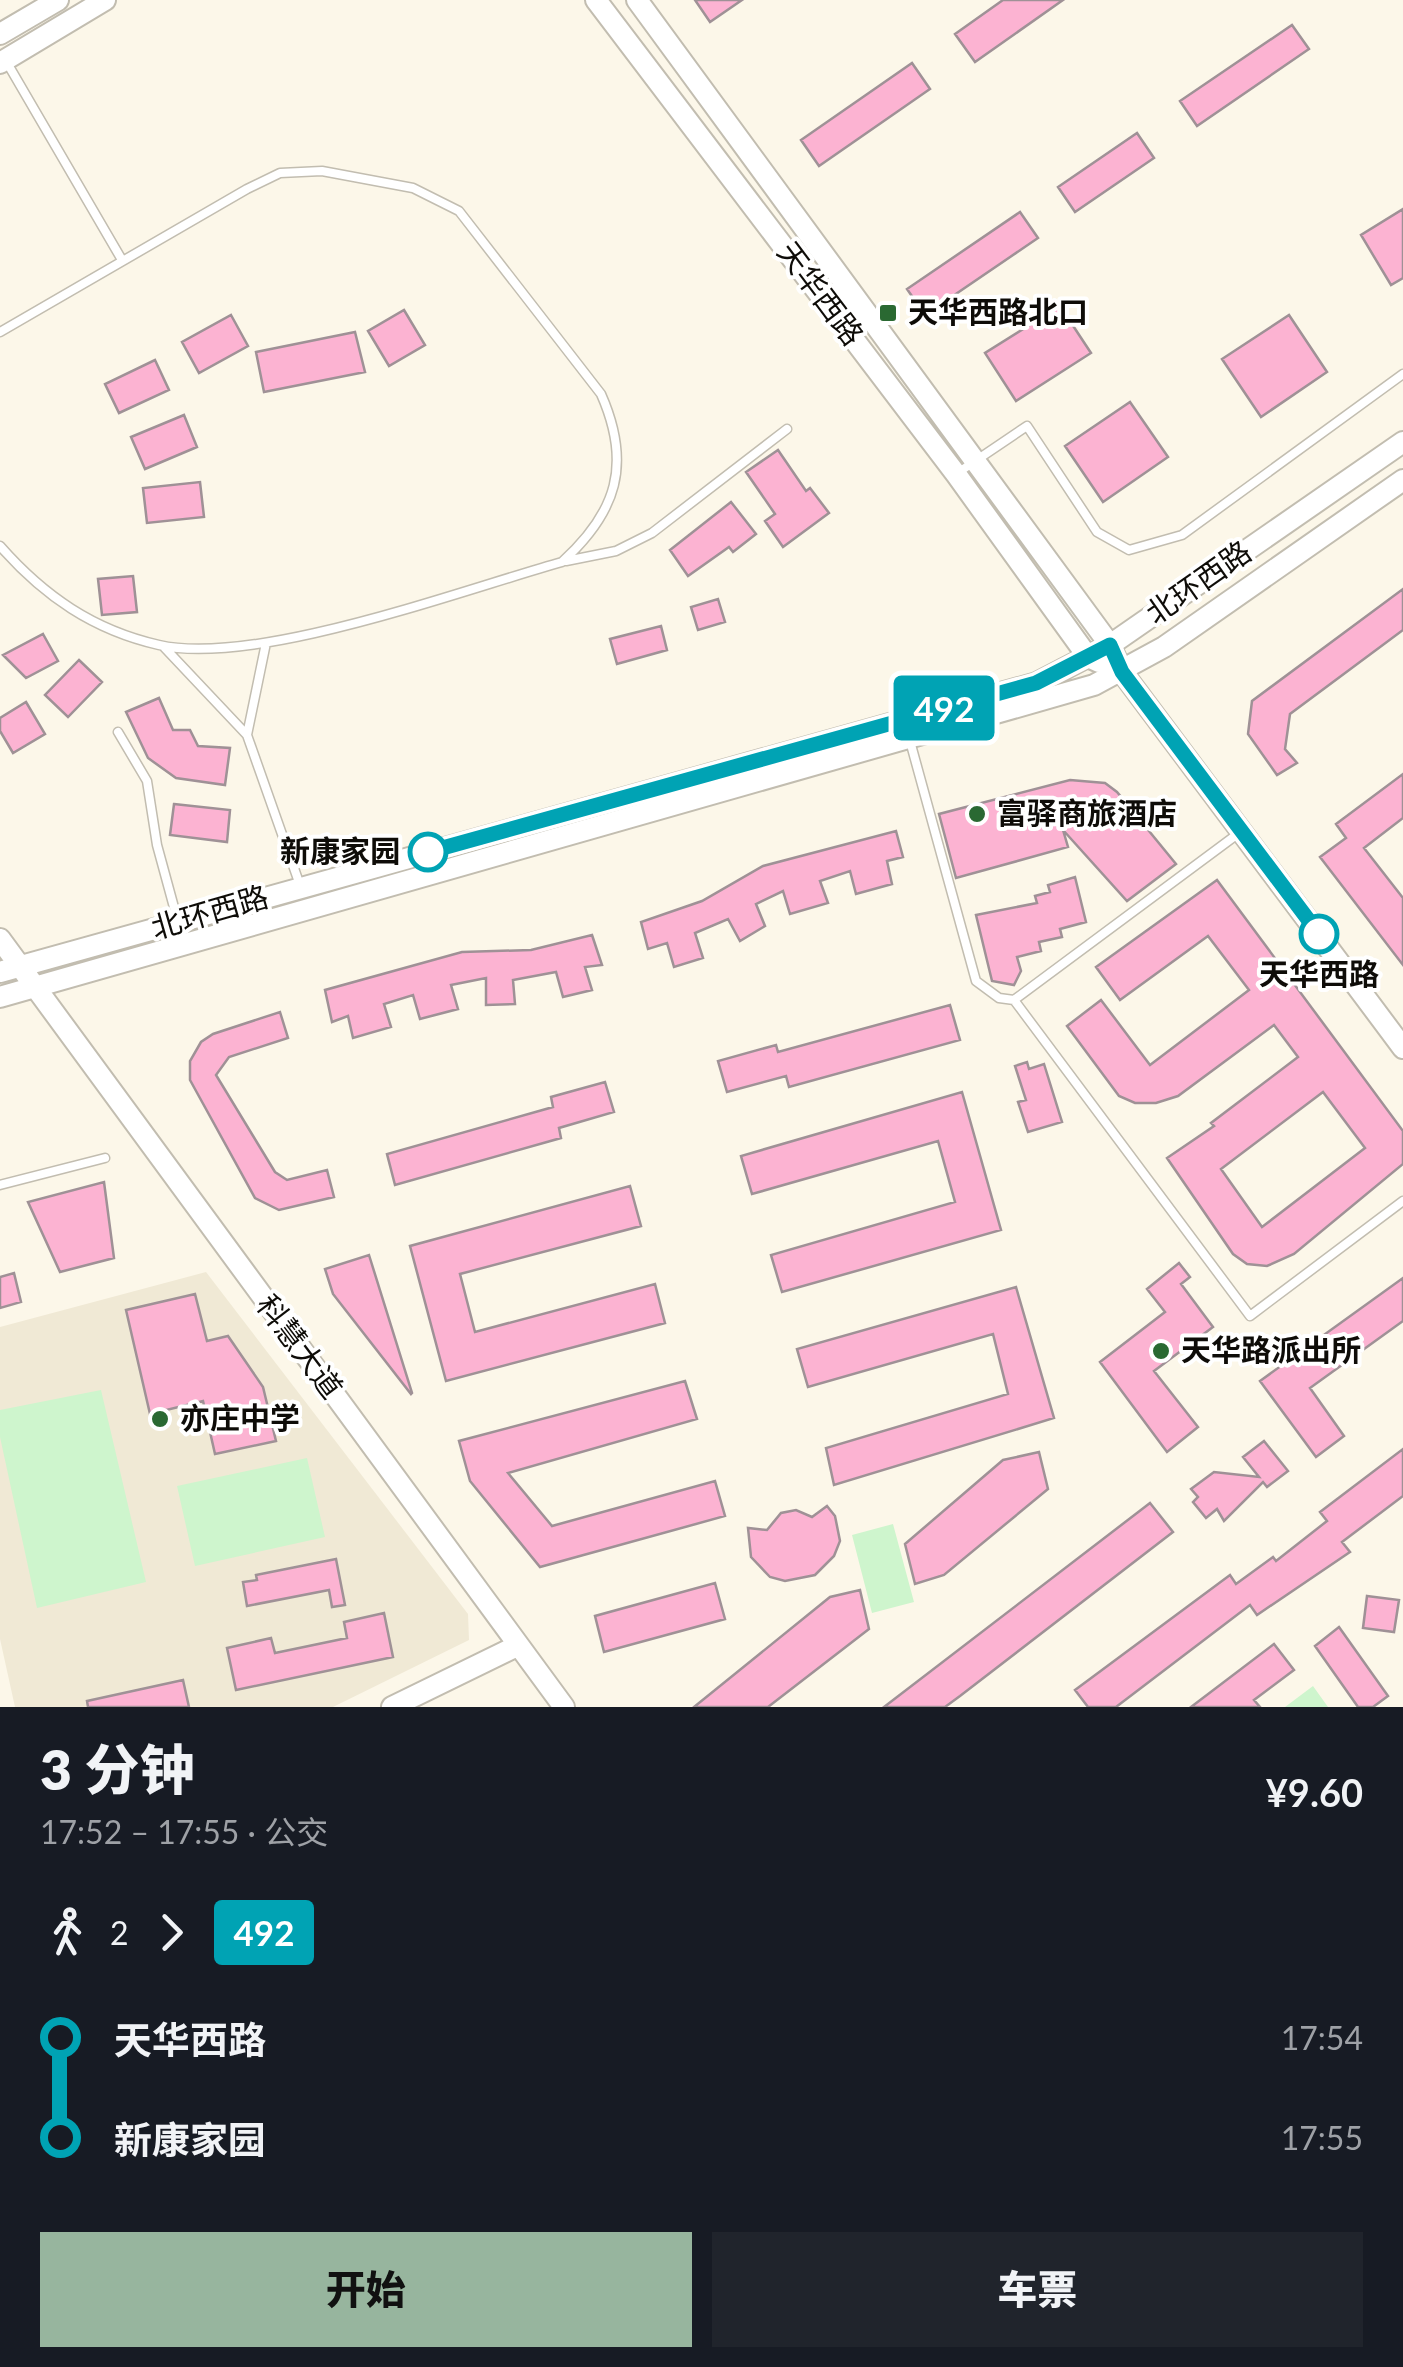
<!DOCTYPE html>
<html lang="zh">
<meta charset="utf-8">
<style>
body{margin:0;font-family:Lato,"Noto Sans SC",sans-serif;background:#20242c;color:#f1f3f6;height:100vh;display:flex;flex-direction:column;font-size:38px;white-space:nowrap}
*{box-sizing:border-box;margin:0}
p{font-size:32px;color:#9ea1a6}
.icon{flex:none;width:55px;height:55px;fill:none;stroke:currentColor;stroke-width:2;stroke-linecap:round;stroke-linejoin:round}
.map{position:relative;height:1707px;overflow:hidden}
.side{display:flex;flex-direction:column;background:#171b24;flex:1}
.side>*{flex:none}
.badge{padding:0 20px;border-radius:8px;font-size:35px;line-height:65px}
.map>.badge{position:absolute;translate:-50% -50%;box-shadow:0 0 0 5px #fff}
.legs{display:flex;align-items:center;gap:15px;height:110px;padding:0 40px;font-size:32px}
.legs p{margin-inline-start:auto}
.headline{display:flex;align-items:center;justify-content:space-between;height:170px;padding:0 40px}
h1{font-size:55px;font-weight:800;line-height:75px}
.cta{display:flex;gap:20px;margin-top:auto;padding:20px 40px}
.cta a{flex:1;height:115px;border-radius:0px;background:#97b59e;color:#111;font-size:40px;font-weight:800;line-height:115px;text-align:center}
.cta a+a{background:#20242c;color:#f1f3f6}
ul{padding:0 40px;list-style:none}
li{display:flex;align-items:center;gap:35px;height:100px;font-size:38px}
li i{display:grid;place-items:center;width:15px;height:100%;margin:0 12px;background:currentColor}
li i::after{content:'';width:25px;height:25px;margin:-12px;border:8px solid;border-radius:50%;background:#171b24}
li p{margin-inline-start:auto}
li:first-child i{background:linear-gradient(#0000 50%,currentColor 0)}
li:last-child i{background:linear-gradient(currentColor 50%,#0000 0)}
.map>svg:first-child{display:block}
.built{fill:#f0e9d5}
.green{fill:#cef5cd}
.building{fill:#fcb3d2;stroke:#9f9196;stroke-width:2.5;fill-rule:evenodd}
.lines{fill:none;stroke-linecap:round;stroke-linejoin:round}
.lane-casing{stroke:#c2bdb0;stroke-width:11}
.secondary-casing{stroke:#c2bdb0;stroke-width:24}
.lane{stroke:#fff;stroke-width:8}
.secondary{stroke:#fff;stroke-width:20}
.line-1-casing{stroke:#fff;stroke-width:22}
.line-1{stroke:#00a3b4;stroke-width:15}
.poi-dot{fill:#2a6932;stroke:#fff;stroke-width:4}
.stop-1-dot{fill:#fff;stroke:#00a3b4;stroke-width:5}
.labels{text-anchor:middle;stroke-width:8;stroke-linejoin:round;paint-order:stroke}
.street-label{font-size:30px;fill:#0e0c08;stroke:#fff}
.poi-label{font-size:30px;font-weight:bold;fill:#0e0c08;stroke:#fff;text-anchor:start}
.stop-label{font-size:30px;font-weight:bold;fill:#0e0c08;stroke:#fff;text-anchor:end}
</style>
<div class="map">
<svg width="1403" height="1707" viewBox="0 0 1403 1707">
<rect width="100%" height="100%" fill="#fcf7e9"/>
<!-- built -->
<path class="built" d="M 206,1272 L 468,1614 L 469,1640 L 333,1707 L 15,1707 L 0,1639 L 0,1327 Z"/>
<!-- green -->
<path class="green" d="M 101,1390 L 146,1582 L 37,1608 L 0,1437 L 0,1410 Z
M 307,1458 L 325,1537 L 195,1566 L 177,1486 Z
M 893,1524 L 914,1602 L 872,1613 L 852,1535 Z
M 1313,1686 L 1328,1707 L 1285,1707 Z"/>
<!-- building -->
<path class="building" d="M 695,0 L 742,0 L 710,22 Z
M 1003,0 L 1063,0 L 975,62 L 955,34 Z
M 1292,25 L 1309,49 L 1197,126 L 1180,101 Z
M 912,63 L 930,89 L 819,166 L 801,140 Z
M 1137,133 L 1154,158 L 1075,212 L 1058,187 Z
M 1403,209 L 1403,278 L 1391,285 L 1361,235 Z
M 1020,212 L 1038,238 L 925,315 L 907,289 Z
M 1060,306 L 1091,353 L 1016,401 L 985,353 Z
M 404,310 L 425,345 L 389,366 L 368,331 Z
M 231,315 L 248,346 L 199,373 L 182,342 Z
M 1289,315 L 1327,372 L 1261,417 L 1222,359 Z
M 355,332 L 365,372 L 264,392 L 256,352 Z
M 155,360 L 169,390 L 119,413 L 105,384 Z
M 1130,402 L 1168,457 L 1103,502 L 1065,446 Z
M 184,415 L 197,447 L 145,469 L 131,437 Z
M 778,450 L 806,491 L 810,488 L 829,513 L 783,547 L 765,521 L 775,514 L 746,472 Z
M 200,482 L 204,517 L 147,523 L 143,488 Z
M 731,502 L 756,534 L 733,552 L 729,547 L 688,576 L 670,550 Z
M 133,576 L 137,612 L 102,615 L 98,579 Z
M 1403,589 L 1403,630 L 1290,714 L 1285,749 L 1297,763 L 1277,775 L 1248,734 L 1252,701 Z
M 718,599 L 725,622 L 698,630 L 691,607 Z
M 661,626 L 667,650 L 617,664 L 610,639 Z
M 43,634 L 58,661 L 26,678 L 3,655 Z
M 79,660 L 102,682 L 68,717 L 45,695 Z
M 159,698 L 173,730 L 190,730 L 198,746 L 230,748 L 225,785 L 176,778 L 148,758 L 126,712 Z
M 26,702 L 45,734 L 13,753 L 0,731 L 0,718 Z
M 1403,774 L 1403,818 L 1364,848 L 1403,898 L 1403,965 L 1320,857 L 1346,838 L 1336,824 Z
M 1070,780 L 1105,783 L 1117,792 L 1176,864 L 1127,901 L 1063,830 L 1068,847 L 956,878 L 939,814 Z
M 174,804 L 230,810 L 227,842 L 170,835 Z
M 896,831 L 903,857 L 887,861 L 892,884 L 856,894 L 850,871 L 820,881 L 828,903 L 790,914 L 783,891 L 756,904 L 765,926 L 740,941 L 728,919 L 695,933 L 703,958 L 674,967 L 667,943 L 648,949 L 641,922 L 702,901 L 763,866 Z
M 1075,877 L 1086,922 L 1060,929 L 1062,937 L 1039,942 L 1041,951 L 1017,957 L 1021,971 L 1014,985 L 992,981 L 976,915 L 1037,903 L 1035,896 L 1050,892 L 1048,885 Z
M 1217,880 L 1403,1131 L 1403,1164 L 1294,1254 L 1267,1266 L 1247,1264 L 1233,1254 L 1167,1158 L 1214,1126 L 1211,1123 L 1298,1057 L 1274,1025 L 1178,1096 L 1156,1103 L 1135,1103 L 1119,1096 L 1067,1026 L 1101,1000 L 1150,1065 L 1249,990 L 1208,936 L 1120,1000 L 1096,967 ZM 1323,1092 L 1365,1148 L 1262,1227 L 1221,1169 Z
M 592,935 L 602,965 L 585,967 L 592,990 L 563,997 L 556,972 L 513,980 L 515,1004 L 486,1005 L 486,978 L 451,985 L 458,1009 L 420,1019 L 413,995 L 384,1004 L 391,1027 L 353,1038 L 348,1016 L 332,1022 L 325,990 L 462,952 L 531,950 Z
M 950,1005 L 960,1040 L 789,1087 L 786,1076 L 727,1092 L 718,1061 L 776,1045 L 778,1052 Z
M 280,1012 L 288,1038 L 229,1057 L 216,1075 L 275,1172 L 287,1180 L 327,1170 L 334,1197 L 279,1210 L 255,1198 L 190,1080 L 190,1061 L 201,1042 L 213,1034 Z
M 1027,1062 L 1029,1069 L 1044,1064 L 1062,1122 L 1028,1132 L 1018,1102 L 1026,1100 L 1015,1066 Z
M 605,1082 L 614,1112 L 559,1128 L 561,1138 L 395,1185 L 387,1154 L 553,1107 L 551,1097 Z
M 962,1092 L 1001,1230 L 782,1292 L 771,1255 L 955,1202 L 938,1141 L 752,1194 L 741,1156 Z
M 104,1182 L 114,1258 L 60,1272 L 28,1202 Z
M 630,1186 L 641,1226 L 460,1274 L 475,1332 L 655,1284 L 665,1323 L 446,1381 L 410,1246 Z
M 369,1255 L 412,1393 L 411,1394 L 333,1294 L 325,1269 Z
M 1179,1263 L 1190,1277 L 1181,1284 L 1213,1327 L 1154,1371 L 1198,1427 L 1167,1452 L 1100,1362 L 1165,1312 L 1147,1289 Z
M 14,1273 L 21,1302 L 0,1308 L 0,1277 Z
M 1403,1278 L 1403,1321 L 1310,1388 L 1344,1436 L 1316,1457 L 1260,1381 Z
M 1016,1287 L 1054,1418 L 834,1485 L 826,1448 L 1008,1394 L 993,1334 L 808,1387 L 797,1349 Z
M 195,1294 L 207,1341 L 228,1336 L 263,1387 L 276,1441 L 215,1454 L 203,1401 L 150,1414 L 126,1310 Z
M 685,1381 L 697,1419 L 508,1473 L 552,1526 L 715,1481 L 725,1516 L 540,1567 L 470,1481 L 459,1441 Z
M 1264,1441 L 1288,1471 L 1267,1487 L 1263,1482 L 1224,1521 L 1217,1509 L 1206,1518 L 1193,1502 L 1198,1497 L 1191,1489 L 1214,1472 L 1259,1477 L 1243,1457 Z
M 1403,1449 L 1403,1496 L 1342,1542 L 1350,1552 L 1257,1615 L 1250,1605 L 1116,1707 L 1088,1707 L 1075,1690 L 1230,1575 L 1236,1584 L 1273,1557 L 1276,1561 L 1327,1521 L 1320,1512 Z
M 1039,1452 L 1048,1489 L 944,1575 L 915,1584 L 905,1544 L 1003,1460 Z
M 1150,1503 L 1173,1532 L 960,1696 L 945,1707 L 884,1707 Z
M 827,1506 L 835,1516 L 840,1541 L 834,1556 L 815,1575 L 785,1581 L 770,1577 L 751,1557 L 748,1528 L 767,1530 L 781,1513 L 796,1510 L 812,1517 Z
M 336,1559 L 345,1605 L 332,1607 L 329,1590 L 247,1606 L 243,1582 L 257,1580 L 256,1575 Z
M 715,1583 L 725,1619 L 604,1652 L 595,1616 Z
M 860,1590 L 869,1629 L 768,1707 L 694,1707 L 830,1597 Z
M 1367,1596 L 1399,1600 L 1394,1632 L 1363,1628 Z
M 384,1613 L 393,1657 L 236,1690 L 227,1648 L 271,1638 L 275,1653 L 347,1638 L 344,1622 Z
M 1339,1627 L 1388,1696 L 1373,1707 L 1358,1707 L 1315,1646 Z
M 1274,1644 L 1294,1670 L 1254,1700 L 1260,1707 L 1191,1707 Z
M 183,1680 L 189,1707 L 88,1707 L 87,1701 Z"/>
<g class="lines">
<!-- lane casing -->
<g class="lane-casing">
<path id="lane" d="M 6,61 L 122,260
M 0,332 L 247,189 L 280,173 L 322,171 L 413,188 L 459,211 L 601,394 C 632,464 617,512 562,562 C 462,590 255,667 159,645 C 93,630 44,596 0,546
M 956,474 L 1027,426 L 1097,532 L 1129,550 L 1182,535 L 1403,374
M 566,561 L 616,551 L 652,533 L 787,429
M 163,646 L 247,735 L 266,643
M 118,732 L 147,781 L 157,845 L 178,922
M 247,735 L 301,888
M 910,741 L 976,981 L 999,998 L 1014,1000 L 1250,1316 L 1403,1201
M 1014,1000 L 1239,833
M 0,1185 L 105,1158"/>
</g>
<!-- secondary casing -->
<g class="secondary-casing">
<path id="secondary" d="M 596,0 L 956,474 L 1088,657 L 1099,662
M 637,0 L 1110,645 L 1122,672 L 1403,1048
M 0,34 L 58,0
M 0,63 L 105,0
M 0,939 L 564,1707
M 0,972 L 1037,683 L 1110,645 L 1403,442
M 0,997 L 1094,685 L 1164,647 L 1403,480
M 392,1707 L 517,1646"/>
</g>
<!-- lane -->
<use href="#lane" class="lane"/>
<!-- secondary -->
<use href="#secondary" class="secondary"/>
</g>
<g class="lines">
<!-- line-1 casing -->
<g class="line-1-casing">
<path id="line-1" d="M 428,852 L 1036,683 L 1110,645 L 1122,672 L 1319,934"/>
</g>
<!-- line-1 -->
<use href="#line-1" class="line-1"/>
</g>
<!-- markers -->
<g class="poi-dot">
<rect x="878" y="303" width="20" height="20" rx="5"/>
<circle cx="977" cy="814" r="10"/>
<circle cx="1161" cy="1351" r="10"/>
<circle cx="160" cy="1419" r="10"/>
</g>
<g class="stop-1-dot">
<circle cx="428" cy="852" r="18"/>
<circle cx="1319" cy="934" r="18"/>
</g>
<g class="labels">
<!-- street labels -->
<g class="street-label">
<text transform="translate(820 294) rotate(53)" y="10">天华西路</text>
<text transform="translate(1199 583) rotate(-35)" y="10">北环西路</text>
<text transform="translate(210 913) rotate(-16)" y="10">北环西路</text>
<text transform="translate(299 1347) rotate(53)" y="10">科慧大道</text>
</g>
<!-- poi labels -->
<g class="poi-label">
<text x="908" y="323">天华西路北口</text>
<text x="997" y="824">富驿商旅酒店</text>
<text x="1181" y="1361">天华路派出所</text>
<text x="180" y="1429">亦庄中学</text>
</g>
<!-- stop labels -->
<g class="stop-label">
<text x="400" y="862">新康家园</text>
<text x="1319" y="985" text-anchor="middle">天华西路</text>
</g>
</g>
</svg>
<b class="badge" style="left:944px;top:708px;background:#00a3b4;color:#fff">492</b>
</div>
<section class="side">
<div class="headline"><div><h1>3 分钟</h1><p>17:52 – 17:55 · 公交</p></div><b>¥9.60</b></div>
<div class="legs"><svg class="icon" aria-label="walk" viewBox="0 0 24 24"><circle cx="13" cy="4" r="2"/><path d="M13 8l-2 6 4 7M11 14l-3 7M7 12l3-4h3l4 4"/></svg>2<svg class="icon" aria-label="forward" viewBox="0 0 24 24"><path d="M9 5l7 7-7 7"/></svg><b class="badge" style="background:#00a3b4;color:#fff">492</b></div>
<ul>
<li><i style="color:#00a3b4"></i><b>天华西路</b><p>17:54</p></li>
<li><i style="color:#00a3b4"></i><b>新康家园</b><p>17:55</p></li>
</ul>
<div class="cta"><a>开始</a><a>车票</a></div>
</section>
